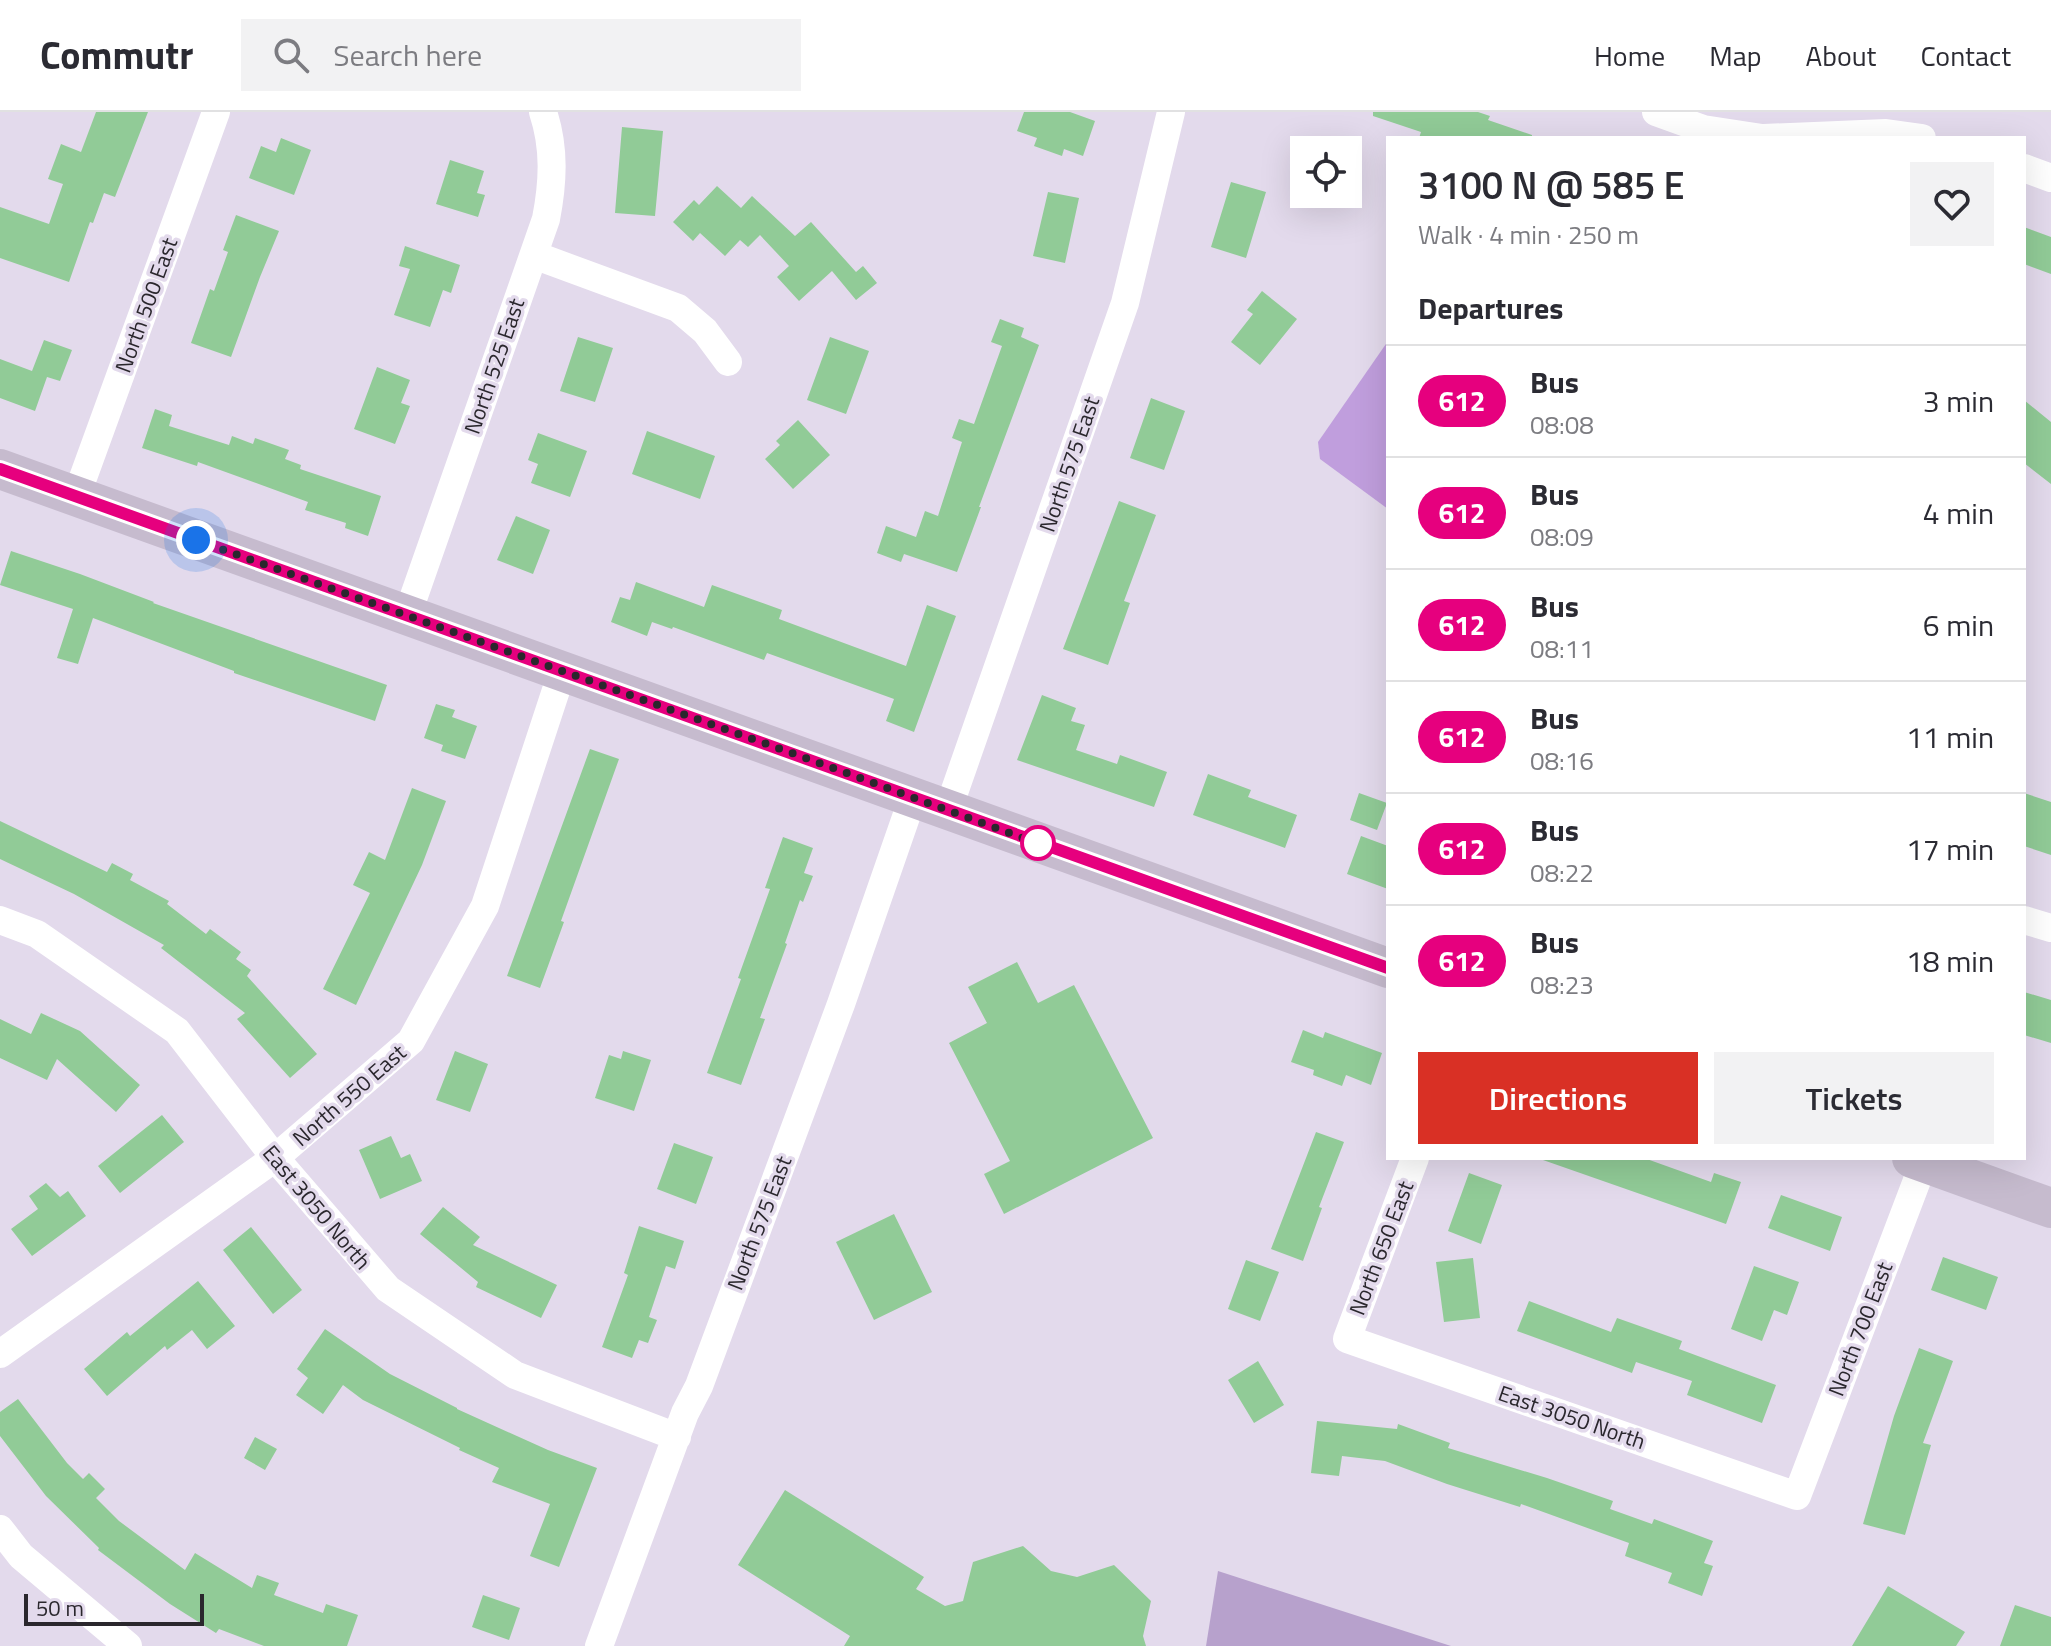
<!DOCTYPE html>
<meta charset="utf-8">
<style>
body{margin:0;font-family:"Titillium Web",sans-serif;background:#f2f2f3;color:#2b2b33;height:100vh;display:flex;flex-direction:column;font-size:30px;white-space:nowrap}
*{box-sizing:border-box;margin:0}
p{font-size:26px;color:#7c7c81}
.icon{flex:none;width:44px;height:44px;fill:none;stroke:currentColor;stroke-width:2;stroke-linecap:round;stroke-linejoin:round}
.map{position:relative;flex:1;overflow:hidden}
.sheet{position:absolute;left:1386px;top:24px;width:640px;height:1024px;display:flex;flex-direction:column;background:#fff;border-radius:0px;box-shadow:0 8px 32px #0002}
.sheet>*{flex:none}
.badge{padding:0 16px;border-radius:26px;font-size:28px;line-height:52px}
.tools{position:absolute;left:1290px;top:24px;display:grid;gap:16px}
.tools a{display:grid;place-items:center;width:72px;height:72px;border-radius:0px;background:#fff;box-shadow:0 8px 32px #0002;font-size:40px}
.scale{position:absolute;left:24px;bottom:20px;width:180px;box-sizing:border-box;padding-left:8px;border:4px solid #2a272d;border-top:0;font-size:22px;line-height:28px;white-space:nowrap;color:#2a272d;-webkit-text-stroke:6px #e3daec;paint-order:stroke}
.you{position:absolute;width:40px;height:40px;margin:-20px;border:6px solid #fff;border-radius:50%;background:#1a73e8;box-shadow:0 0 0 12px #1a73e833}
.map>.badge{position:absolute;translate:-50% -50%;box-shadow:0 0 0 4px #fff}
h2{padding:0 32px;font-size:30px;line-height:72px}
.round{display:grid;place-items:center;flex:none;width:84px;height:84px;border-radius:0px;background:#f2f2f3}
.summary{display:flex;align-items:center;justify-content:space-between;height:136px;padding:0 32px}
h1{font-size:38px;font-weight:600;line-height:60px}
.action{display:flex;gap:16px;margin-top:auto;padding:16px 32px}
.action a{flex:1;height:92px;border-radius:0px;background:#d93025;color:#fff;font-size:32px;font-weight:600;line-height:92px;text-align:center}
.action a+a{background:#f2f2f3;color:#2b2b33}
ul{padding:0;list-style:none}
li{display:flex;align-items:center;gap:24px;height:112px;padding:0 32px;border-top:2px solid #e1e1e2}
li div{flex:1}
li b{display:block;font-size:30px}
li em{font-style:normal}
li .badge{min-width:88px;font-weight:700;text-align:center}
header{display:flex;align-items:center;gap:48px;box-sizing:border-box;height:112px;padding:0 40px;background:#fff;border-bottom:2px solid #e1e1e2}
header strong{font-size:38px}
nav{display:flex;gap:44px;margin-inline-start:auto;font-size:28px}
.search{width:560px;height:72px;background:#f2f2f3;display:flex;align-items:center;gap:20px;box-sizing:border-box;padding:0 28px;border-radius:0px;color:#7c7c81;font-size:30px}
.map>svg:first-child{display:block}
.green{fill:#b7a1cc}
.water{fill:#c09edd}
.building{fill:#91cb97}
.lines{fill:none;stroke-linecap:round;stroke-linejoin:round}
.street{stroke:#fff;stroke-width:28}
.secondary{stroke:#c6bbce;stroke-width:40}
.line-casing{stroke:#fff;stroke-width:18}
.line{stroke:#e6007e;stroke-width:12}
.walk{stroke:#2a272d;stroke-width:8;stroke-dasharray:0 14.4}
.stop-dot{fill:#fff;stroke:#e6007e;stroke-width:4}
.labels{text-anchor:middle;stroke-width:7;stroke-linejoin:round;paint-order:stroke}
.street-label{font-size:22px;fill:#2a272d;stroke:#e3daec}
</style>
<header>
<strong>Commutr</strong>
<div class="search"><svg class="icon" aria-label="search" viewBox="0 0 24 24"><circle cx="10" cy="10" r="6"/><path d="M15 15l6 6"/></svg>Search here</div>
<nav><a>Home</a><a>Map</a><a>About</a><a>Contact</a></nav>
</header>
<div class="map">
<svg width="2051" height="1534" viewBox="0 0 2051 1534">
<rect width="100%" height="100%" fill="#e3daec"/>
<!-- green -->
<path class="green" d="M 1218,1459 L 1451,1534 L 1206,1534 Z"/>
<!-- water -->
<path class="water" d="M 1388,229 L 1388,397 L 1320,347 L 1318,330 Z"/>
<!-- building -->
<path class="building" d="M 96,0 L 148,0 L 115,85 L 104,81 L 93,111 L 90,110 L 69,170 L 0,146 L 0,95 L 49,112 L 63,72 L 48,67 L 61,32 L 81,40 Z
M 1024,0 L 1070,0 L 1095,9 L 1083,44 L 1064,37 L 1062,44 L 1034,34 L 1037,26 L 1017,19 Z
M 1373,0 L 1478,0 L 1490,4 L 1488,8 L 1532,23 L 1532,26 L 1419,26 L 1421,20 L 1373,4 Z
M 622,15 L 663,19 L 655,104 L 615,101 Z
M 281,26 L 311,38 L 294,83 L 249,66 L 261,34 L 276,40 Z
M 450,48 L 484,59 L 477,81 L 485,83 L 478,105 L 436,92 Z
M 1231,70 L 1266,80 L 1246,146 L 1211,135 Z
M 717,74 L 741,96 L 752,84 L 795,124 L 811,110 L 856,160 L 863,154 L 877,171 L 856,188 L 832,159 L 799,189 L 777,165 L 789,154 L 760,123 L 748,135 L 740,128 L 725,144 L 700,121 L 693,129 L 673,110 L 694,88 L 699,93 Z
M 1048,80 L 1079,86 L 1065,151 L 1033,144 Z
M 236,103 L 279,119 L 260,165 L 231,245 L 191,231 L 210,177 L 214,179 L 228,140 L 223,138 Z
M 2024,115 L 2051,125 L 2051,162 L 2024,152 Z
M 405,134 L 460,153 L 451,181 L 443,178 L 430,215 L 394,203 L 410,157 L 399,154 Z
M 1262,179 L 1297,207 L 1260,253 L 1231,230 L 1253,202 L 1247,198 Z
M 1000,207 L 1024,216 L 1021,225 L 1039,233 L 979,395 L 981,395 L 957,460 L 904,442 L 901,450 L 877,441 L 886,414 L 916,425 L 925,399 L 938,404 L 962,330 L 952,326 L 959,307 L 974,312 L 1002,234 L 991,230 Z
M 578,225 L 613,236 L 595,290 L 560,279 Z
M 830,225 L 869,239 L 846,302 L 807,288 Z
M 44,228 L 72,238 L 60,269 L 47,265 L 35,299 L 0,286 L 0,247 L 32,259 Z
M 377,255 L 410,268 L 401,291 L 410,294 L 395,332 L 354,317 Z
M 1151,286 L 1185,299 L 1164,358 L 1130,346 Z
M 2024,288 L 2051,310 L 2051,372 L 2024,351 Z
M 155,297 L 172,303 L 169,314 L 229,333 L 232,324 L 253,332 L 255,326 L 289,338 L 285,347 L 301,353 L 300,357 L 381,384 L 368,424 L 345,416 L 346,411 L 305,398 L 308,390 L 198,350 L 197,354 L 142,336 Z
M 798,308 L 830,343 L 793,377 L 765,347 L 780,333 L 776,329 Z
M 647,319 L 715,344 L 700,387 L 632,362 Z
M 538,321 L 587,339 L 570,385 L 531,371 L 538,352 L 528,348 Z
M 1119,389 L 1156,403 L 1124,489 L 1130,491 L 1108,553 L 1063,537 Z
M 516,404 L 550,418 L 533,462 L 497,448 Z
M 11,439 L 80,462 L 154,490 L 153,491 L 387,573 L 375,609 L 234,561 L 234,559 L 93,506 L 78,552 L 57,546 L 73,497 L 0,473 Z
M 636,470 L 704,495 L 712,473 L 782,498 L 779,507 L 906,554 L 927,493 L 956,504 L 914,620 L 886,609 L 894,587 L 767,541 L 764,548 L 673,515 L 672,517 L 652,510 L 647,524 L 611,510 L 620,485 L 630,488 Z
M 1042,583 L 1076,596 L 1071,609 L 1085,613 L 1076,638 L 1117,652 L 1120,643 L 1167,660 L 1154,695 L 1017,648 Z
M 436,592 L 455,598 L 452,605 L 477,614 L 465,647 L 441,639 L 443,633 L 424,626 Z
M 590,637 L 619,647 L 561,809 L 564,810 L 540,876 L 507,864 Z
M 1208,662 L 1251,678 L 1248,685 L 1297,703 L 1285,736 L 1193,703 Z
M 412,676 L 446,689 L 422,753 L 356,893 L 323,877 L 370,781 L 353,773 L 369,740 L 385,748 Z
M 1359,681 L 1387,691 L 1377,718 L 1350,708 Z
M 2024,681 L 2051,690 L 2051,743 L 2024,734 Z
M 0,709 L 107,760 L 112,751 L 133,762 L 130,768 L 169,789 L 167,792 L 206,822 L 210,817 L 241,840 L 236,847 L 251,858 L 247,864 L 317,942 L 290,966 L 237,907 L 245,901 L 161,836 L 164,833 L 74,782 L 0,747 Z
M 1361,724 L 1388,734 L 1388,777 L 1347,762 Z
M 783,725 L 813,736 L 804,761 L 813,764 L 803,790 L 800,788 L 785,831 L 787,832 L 760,906 L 765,907 L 741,973 L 707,961 L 741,867 L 738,866 L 770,777 L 765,776 Z
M 1017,850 L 1038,891 L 1074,873 L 1153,1026 L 1004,1102 L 984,1062 L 1010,1049 L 949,931 L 987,911 L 968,875 Z
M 2024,880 L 2051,888 L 2051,931 L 2024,923 Z
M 41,901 L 80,919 L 140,973 L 116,1000 L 57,947 L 47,968 L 0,946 L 0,907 L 31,922 Z
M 1303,918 L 1323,926 L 1325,920 L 1382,941 L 1371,973 L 1346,963 L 1342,974 L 1313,963 L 1314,958 L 1291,950 Z
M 455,939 L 488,952 L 470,1000 L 436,988 Z
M 623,939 L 651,948 L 634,999 L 595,986 L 609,943 L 621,947 Z
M 162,1003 L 184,1030 L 120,1081 L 98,1054 Z
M 1316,1020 L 1344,1030 L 1319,1095 L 1322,1096 L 1303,1149 L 1271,1137 Z
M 391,1024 L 401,1046 L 410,1042 L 422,1069 L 380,1087 L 359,1038 Z
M 674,1031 L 713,1045 L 696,1092 L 657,1077 Z
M 1543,1046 L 1644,1046 L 1711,1070 L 1714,1061 L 1741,1070 L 1726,1112 L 1543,1048 Z
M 1469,1061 L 1502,1073 L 1481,1132 L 1448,1119 Z
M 46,1071 L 60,1085 L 68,1079 L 86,1104 L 32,1144 L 11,1117 L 38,1097 L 29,1084 Z
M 1781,1083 L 1842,1105 L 1830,1139 L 1768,1116 Z
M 443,1095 L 480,1125 L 473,1133 L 557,1173 L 541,1206 L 476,1175 L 478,1170 L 420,1122 Z
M 894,1102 L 932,1180 L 874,1208 L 836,1130 Z
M 639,1114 L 684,1129 L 675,1157 L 666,1154 L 649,1205 L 657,1208 L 648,1231 L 639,1228 L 632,1246 L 602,1235 L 628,1163 L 624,1161 Z
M 251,1115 L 302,1178 L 273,1202 L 223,1138 Z
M 1943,1145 L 1998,1165 L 1986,1198 L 1931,1178 Z
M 1473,1146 L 1480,1206 L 1444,1210 L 1436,1150 Z
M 1246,1148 L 1279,1160 L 1260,1209 L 1228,1197 Z
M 1754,1154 L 1799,1170 L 1787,1203 L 1774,1198 L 1762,1229 L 1731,1217 Z
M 198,1169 L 235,1214 L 207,1237 L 192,1218 L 167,1238 L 165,1234 L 107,1284 L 84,1257 L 127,1220 L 130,1224 Z
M 1529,1189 L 1611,1220 L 1617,1206 L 1682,1229 L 1679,1237 L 1776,1273 L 1762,1311 L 1687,1283 L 1692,1269 L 1636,1250 L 1632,1261 L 1517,1219 Z
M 325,1217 L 390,1262 L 457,1296 L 457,1297 L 548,1338 L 597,1356 L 559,1455 L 530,1444 L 550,1392 L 492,1370 L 499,1356 L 459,1338 L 460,1336 L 363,1288 L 343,1273 L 323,1302 L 296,1283 L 308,1266 L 297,1257 Z
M 1919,1236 L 1953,1249 L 1923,1331 L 1931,1333 L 1905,1423 L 1863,1412 L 1894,1304 Z
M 1258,1249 L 1284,1293 L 1254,1311 L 1228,1268 Z
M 18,1287 L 67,1351 L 83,1367 L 89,1361 L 105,1377 L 96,1386 L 119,1409 L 185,1458 L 195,1441 L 252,1476 L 257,1463 L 279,1471 L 274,1483 L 323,1501 L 326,1492 L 358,1503 L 347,1534 L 264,1534 L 219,1517 L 216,1521 L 170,1492 L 98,1438 L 99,1436 L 46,1384 L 0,1324 L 0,1300 Z
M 1317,1309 L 1397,1317 L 1398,1312 L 1450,1331 L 1448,1336 L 1547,1366 L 1613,1389 L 1610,1397 L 1652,1412 L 1654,1407 L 1713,1429 L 1704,1451 L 1713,1454 L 1702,1484 L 1668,1471 L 1672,1461 L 1625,1444 L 1629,1431 L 1521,1392 L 1520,1395 L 1447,1372 L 1385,1349 L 1342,1344 L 1339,1364 L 1311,1361 Z
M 255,1325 L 277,1337 L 265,1358 L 244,1346 Z
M 785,1378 L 924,1465 L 916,1477 L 945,1494 L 963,1489 L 973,1450 L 1023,1434 L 1051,1459 L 1077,1465 L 1114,1453 L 1151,1489 L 1143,1524 L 1146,1534 L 844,1534 L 850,1524 L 738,1453 Z
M 1888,1474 L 1965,1520 L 1956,1534 L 1852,1534 Z
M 483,1483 L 520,1496 L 509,1528 L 472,1515 Z
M 2015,1493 L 2051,1505 L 2051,1534 L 2000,1534 Z"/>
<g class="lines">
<!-- street -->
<path class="street" d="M 1656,0 L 1703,17 L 1762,26
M 1764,26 L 1886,21 L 1922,26
M 2024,56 L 2051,66
M 534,143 L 678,196 L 705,219 L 728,250
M 76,385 L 216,0
M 407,504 L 546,107 C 553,71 555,36 543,0
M 948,698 L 1125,191 L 1171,0
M 0,808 L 37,822 L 177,919 L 275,1046 L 388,1177 L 515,1263 L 677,1325
M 2024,808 L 2051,816
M 1415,1046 L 1347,1227 L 1797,1384 L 1924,1050
M 0,1242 L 275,1046 L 411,929 L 485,794 L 562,560
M 0,1417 L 21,1444 L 128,1534
M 599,1534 L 685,1301 L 699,1274 L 841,892 L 913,685"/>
<!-- secondary -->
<path class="secondary" d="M 0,357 L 1388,856
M 1912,1046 L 2051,1096"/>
</g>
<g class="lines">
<!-- line casing -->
<g class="line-casing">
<path id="line" d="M 0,357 L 1388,856"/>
</g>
<!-- line -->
<use href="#line" class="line"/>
<!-- walk -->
<path class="walk" d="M 196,428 L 803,645 L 1045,734 L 1038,731"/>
</g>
<!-- markers -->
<circle class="stop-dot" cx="1038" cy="731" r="16"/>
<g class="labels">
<!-- street labels -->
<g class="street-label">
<text transform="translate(146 193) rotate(-70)" y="8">North 500 East</text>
<text transform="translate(494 254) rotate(-71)" y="8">North 525 East</text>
<text transform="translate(1069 352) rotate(-71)" y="8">North 575 East</text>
<text transform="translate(349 983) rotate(-41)" y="8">North 550 East</text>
<text transform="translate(317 1095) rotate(50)" y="8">East 3050 North</text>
<text transform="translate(759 1111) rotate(-69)" y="8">North 575 East</text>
<text transform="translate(1381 1136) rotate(-69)" y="8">North 650 East</text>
<text transform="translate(1860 1217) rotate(-69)" y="8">North 700 East</text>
<text transform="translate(1572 1305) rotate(19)" y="8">East 3050 North</text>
</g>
</g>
</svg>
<div class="tools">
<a><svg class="icon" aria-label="locate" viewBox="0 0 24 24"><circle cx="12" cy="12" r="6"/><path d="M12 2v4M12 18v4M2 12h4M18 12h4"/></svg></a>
</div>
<div class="scale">50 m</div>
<div class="you" style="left:196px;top:428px"></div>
<section class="sheet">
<div class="summary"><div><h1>3100 N @ 585 E</h1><p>Walk · 4 min · 250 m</p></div><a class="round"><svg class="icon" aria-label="heart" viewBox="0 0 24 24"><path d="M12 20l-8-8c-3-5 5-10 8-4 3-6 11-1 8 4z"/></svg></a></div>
<h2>Departures</h2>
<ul>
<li><span class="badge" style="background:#e6007e;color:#fff">612</span><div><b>Bus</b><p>08:08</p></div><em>3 min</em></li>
<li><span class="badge" style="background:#e6007e;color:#fff">612</span><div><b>Bus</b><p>08:09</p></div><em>4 min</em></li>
<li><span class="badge" style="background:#e6007e;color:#fff">612</span><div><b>Bus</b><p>08:11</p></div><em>6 min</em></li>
<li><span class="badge" style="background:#e6007e;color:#fff">612</span><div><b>Bus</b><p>08:16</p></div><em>11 min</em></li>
<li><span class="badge" style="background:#e6007e;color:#fff">612</span><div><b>Bus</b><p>08:22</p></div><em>17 min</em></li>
<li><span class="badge" style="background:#e6007e;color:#fff">612</span><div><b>Bus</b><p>08:23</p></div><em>18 min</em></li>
</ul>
<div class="action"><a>Directions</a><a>Tickets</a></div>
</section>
</div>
